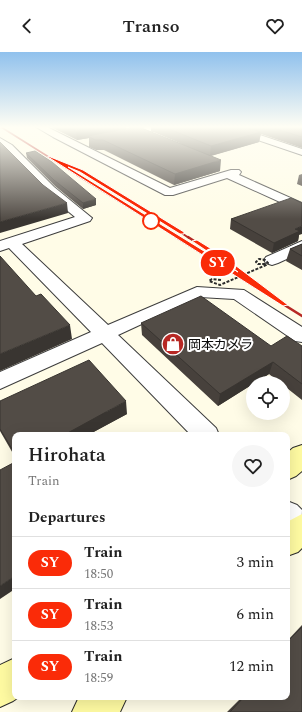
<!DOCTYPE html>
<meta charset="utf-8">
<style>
body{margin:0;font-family:Spectral,"Noto Sans JP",serif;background:#f6f6f6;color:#222;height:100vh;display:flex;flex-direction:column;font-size:15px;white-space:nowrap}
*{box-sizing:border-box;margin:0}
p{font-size:13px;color:#767676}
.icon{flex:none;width:22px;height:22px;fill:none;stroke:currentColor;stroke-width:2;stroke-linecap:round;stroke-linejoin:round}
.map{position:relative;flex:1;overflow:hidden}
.details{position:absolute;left:12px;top:380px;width:278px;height:268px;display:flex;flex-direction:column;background:#fff;border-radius:8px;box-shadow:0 4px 16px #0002}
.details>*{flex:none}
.badge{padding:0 8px;border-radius:13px;font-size:14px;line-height:26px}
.buttons{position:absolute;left:246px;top:324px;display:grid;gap:8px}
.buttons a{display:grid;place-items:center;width:44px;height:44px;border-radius:50%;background:#fff;box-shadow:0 4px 16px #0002;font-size:20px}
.map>.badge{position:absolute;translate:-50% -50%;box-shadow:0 0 0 2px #fff}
h2{padding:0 16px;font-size:15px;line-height:36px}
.round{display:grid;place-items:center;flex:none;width:42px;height:42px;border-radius:21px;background:#f6f6f6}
.summary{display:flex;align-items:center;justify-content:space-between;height:68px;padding:0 16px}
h1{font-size:19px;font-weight:600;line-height:30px}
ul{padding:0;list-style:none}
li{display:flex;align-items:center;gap:12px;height:52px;padding:0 16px;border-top:1px solid #e0e0e0}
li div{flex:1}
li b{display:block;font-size:15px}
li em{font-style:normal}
li .badge{min-width:44px;font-weight:700;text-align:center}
header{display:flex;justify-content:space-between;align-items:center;height:52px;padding:0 16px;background:#fff;font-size:18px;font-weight:600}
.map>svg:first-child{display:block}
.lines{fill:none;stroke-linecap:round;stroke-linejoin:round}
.street-casing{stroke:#3d3d3d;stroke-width:2}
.secondary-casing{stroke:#2c2c2c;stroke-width:2}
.street{fill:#fff;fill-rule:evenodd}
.secondary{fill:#fffba2;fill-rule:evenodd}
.rail-far2{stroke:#b72824;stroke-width:1.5}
.rail-far1{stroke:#b72824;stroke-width:2}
.rail{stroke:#b72824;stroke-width:2.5}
.path-bridge{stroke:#2c2c2c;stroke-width:2;stroke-dasharray:3 1.5;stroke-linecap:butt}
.wall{fill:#47413c}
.shaded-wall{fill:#393531}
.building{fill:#524c46;stroke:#393531}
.line{fill:#fa2b08;stroke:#fff}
.stop-dot{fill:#fff;stroke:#fa2b08;stroke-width:2}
.labels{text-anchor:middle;stroke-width:4;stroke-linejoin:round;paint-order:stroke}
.poi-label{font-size:13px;fill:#0a0a0a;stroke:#fff;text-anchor:start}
</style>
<header><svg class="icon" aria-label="back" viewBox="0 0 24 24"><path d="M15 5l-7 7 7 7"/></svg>Transo<svg class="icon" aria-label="heart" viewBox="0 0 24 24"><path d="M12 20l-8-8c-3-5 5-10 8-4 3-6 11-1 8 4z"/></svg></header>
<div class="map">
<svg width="302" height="660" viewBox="0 0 302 660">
<rect width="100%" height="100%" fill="#fffce7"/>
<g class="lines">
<!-- street casing -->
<g class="street-casing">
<path id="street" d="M 36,75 L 47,75 L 170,136 L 231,118 L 239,118 L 241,120 L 239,123 L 302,151 L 302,160 L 227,126 L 173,143 L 165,143 L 53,85 Z
M 148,75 L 164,75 L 162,77 L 117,87 L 112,84 L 114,82 Z
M 223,75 L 236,75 L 302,97 L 302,103 L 225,77 Z
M 0,86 L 12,93 L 54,135 L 92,166 L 90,169 L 22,192 L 108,273 L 197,235 L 244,238 L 302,275 L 302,290 L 295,289 L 234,247 L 200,245 L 118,283 L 216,376 L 219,383 L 191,383 L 102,291 L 0,337 L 0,320 L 91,280 L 9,196 L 0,199 L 0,189 L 75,165 L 46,141 L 0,94 Z
M 302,189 L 302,200 L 278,211 L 272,213 L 266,211 L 264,208 L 266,205 Z
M 287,449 L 297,453 L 302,458 L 301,491 L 291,487 L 287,483 Z"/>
</g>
<!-- secondary casing -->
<g class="secondary-casing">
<path id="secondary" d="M 302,393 L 302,419 L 296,424 L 287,428 L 287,401 L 293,396 Z
M 302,462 L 302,496 L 298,500 L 287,504 L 287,470 Z
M 15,606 L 15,645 L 19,645 L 13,649 L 0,655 L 0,613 Z
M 79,645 L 127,645 L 120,660 L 72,660 Z"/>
</g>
<!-- street -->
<use href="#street" class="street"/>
<!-- secondary -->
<use href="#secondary" class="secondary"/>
<!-- rail-far2 -->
<path class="rail-far2" d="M 1,75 L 79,124"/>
<!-- rail-far1 -->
<path class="rail-far1" d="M 77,123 L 178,186
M 180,180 L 189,186"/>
<!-- rail -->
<path class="rail" d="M 176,185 L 302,264
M 188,185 L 234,215"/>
<!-- path-bridge -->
<path class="path-bridge" d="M 221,228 L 212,227 L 209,229 L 220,233 L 266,213 L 268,211 L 265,208 L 259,207 L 256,210 L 258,212 L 266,212"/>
</g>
<!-- wall -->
<path class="wall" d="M 51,75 L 126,75 L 126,76 L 182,92 L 151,79 L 151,75 L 150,75 L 302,75 L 302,96 L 261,82 L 259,90 L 211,104 L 220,119 L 174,133 L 104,98 L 96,98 L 89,95 L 89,86 L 77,88 Z
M 26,101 L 96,153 L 83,157 L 55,134 L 27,106 Z
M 302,122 L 302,134 L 297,132 L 299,123 Z
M 231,167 L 299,183 L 298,189 L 272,201 L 230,177 Z
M 302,192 L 302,218 L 286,209 L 290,197 Z
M 141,271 L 271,294 L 302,294 L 302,348 L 283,333 L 283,331 L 280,331 L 269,322 L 255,331 L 253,331 L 253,332 L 218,354 L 142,283 Z
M 0,349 L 127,362 L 88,383 L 15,383 L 15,405 L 0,379 Z
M 302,573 L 302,660 L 227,660 L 242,645 L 287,645 L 287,589 Z"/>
<!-- shaded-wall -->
<path class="shaded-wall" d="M 94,75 L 126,75 L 126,77 L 88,84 L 89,86 L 77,88 L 76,79 Z
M 261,80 L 259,90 L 210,104 L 211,94 Z
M 221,108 L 220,119 L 174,133 L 175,122 Z
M 96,147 L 96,153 L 83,157 L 83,151 Z
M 67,151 L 68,161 L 0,181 L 0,170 Z
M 302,174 L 302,182 L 299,183 L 298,189 L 272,201 L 274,191 L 295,177 Z
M 70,273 L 72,287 L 0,319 L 0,302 Z
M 273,310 L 269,322 L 255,331 L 253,331 L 253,332 L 218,354 L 220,342 Z
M 126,349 L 127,362 L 88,383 L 64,383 Z
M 15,524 L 15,537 L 0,547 L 0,534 Z"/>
<!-- building -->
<path class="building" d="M 68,75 L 94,75 L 76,79 Z
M 134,75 L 139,75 L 221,108 L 175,122 L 103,88 L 95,88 L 88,84 Z
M 164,75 L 243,75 L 261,80 L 211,94 Z
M 270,75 L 302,75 L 302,85 Z
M 0,90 L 43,133 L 67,151 L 0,170 Z
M 35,99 L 52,110 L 96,147 L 83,151 L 54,128 L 26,101 Z
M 291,146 L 302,151 L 302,174 L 295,177 L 300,179 L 274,191 L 231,167 Z
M 302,192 L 302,204 L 290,197 Z
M 0,204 L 36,244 L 41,242 L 70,273 L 0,302 Z
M 201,244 L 271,294 L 287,284 L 302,294 L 302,332 L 273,310 L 220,342 L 141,271 Z
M 89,308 L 126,349 L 64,383 L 15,383 L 15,402 L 0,377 L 0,349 Z
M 15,410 L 15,524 L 0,534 L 0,418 Z
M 302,575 L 302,660 L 230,660 L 244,645 L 287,645 L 287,590 Z"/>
<!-- sky -->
<linearGradient id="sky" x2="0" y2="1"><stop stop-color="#90c1ed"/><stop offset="0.45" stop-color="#fffef4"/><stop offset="1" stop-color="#fffef4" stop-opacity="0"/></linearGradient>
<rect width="302" height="167" fill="url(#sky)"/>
<!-- line -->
<path class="line" d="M 48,104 L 83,118 L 184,180 L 184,182 L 180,182 L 80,120 L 68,115 L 238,220 L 192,189 L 197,188 L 223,204 L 288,253 L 283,254 L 48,105 Z"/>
<!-- icons -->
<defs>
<g id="shop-disc" transform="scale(1.15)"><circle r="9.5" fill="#b72824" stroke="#fff"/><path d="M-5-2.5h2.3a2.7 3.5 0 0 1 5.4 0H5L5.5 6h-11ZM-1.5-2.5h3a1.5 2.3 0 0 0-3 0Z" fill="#fff"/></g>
</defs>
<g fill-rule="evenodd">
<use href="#shop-disc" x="173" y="292"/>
</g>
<!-- markers -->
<circle class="stop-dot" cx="151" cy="169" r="8"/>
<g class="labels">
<!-- poi labels -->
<g class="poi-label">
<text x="188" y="297">岡本カメラ</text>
</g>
</g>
</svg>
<div class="buttons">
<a><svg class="icon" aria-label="locate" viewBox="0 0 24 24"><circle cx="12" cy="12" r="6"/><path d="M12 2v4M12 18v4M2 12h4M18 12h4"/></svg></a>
</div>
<b class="badge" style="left:218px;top:211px;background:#fa2b08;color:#fff">SY</b>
<section class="details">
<div class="summary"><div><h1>Hirohata</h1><p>Train</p></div><a class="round"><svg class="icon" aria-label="heart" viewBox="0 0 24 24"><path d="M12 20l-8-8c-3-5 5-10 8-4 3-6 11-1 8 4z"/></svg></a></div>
<h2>Departures</h2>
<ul>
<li><span class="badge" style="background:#fa2b08;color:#fff">SY</span><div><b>Train</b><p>18:50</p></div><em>3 min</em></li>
<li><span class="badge" style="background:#fa2b08;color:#fff">SY</span><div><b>Train</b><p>18:53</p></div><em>6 min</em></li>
<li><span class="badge" style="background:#fa2b08;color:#fff">SY</span><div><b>Train</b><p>18:59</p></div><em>12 min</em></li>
</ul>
</section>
</div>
